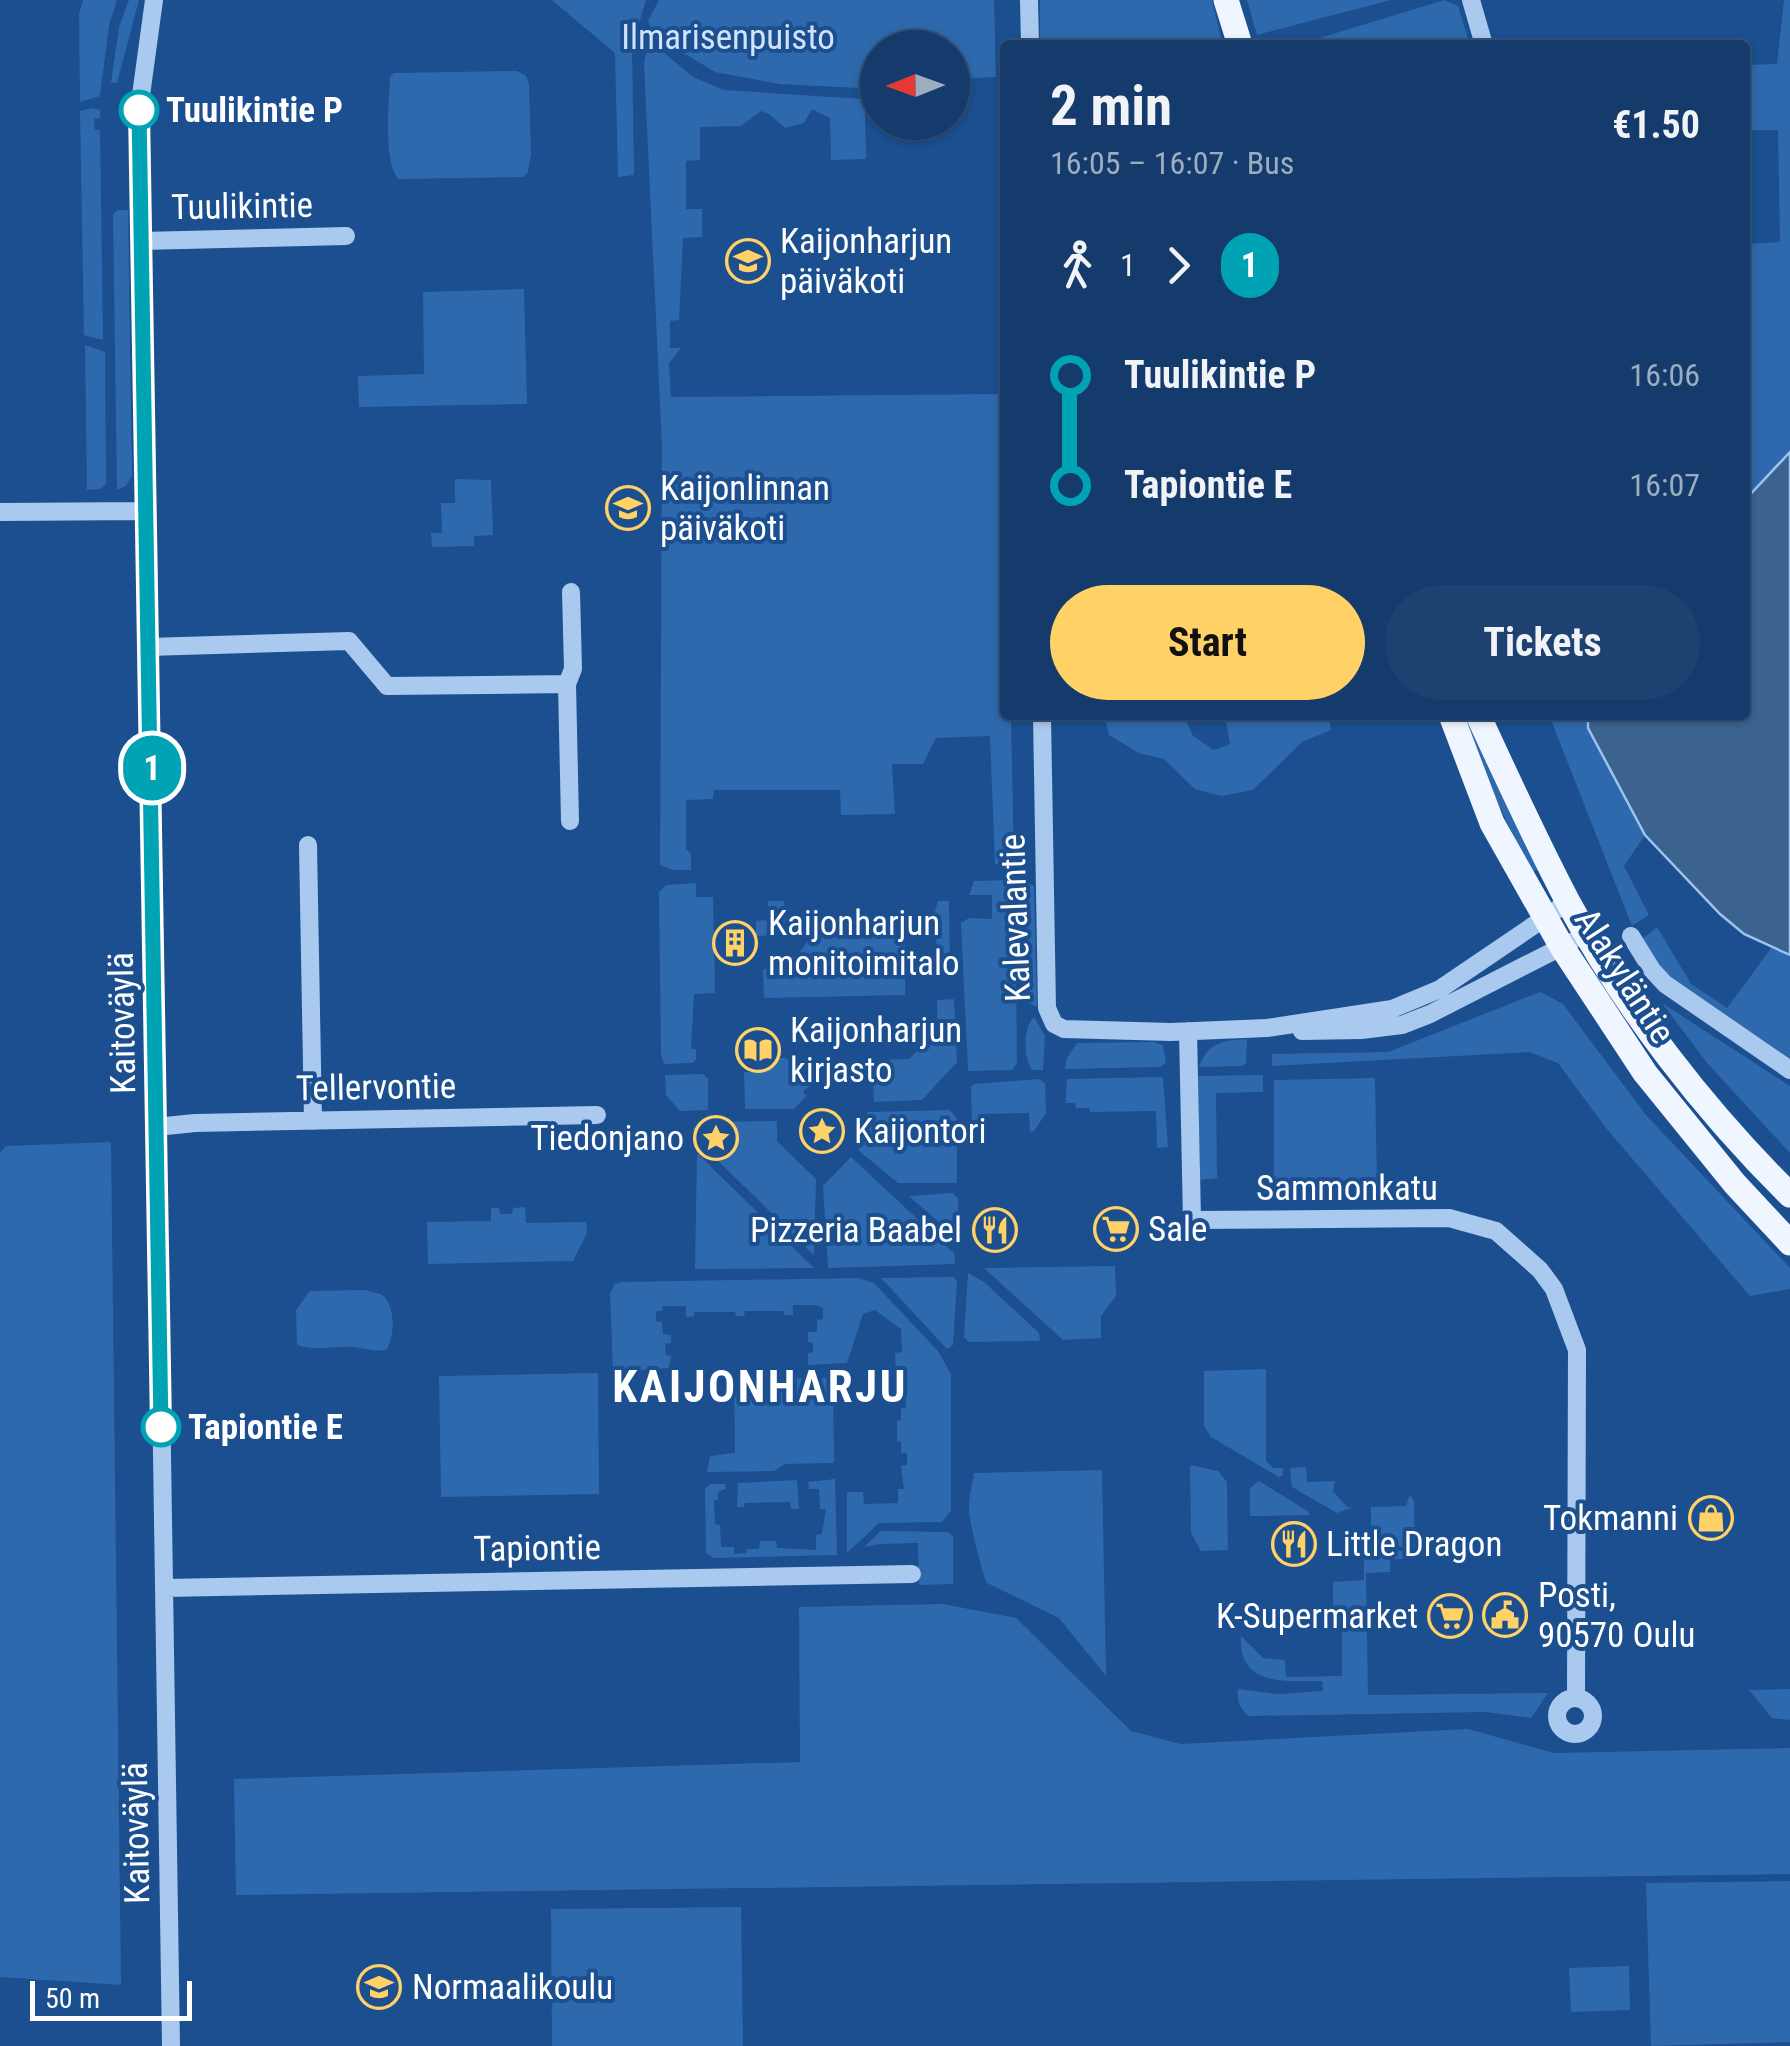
<!DOCTYPE html>
<meta charset="utf-8">
<style>
body{margin:0;font-family:"Roboto Condensed",sans-serif;background:#1d4271;color:#f1f3f6;height:100vh;display:flex;flex-direction:column;font-size:38px;white-space:nowrap}
*{box-sizing:border-box;margin:0}
p{font-size:32px;color:#9dadc1}
.icon{flex:none;width:55px;height:55px;fill:none;stroke:currentColor;stroke-width:2;stroke-linecap:round;stroke-linejoin:round}
.map{position:relative;flex:1;overflow:hidden}
.details{position:absolute;left:1000px;top:40px;width:750px;height:680px;display:flex;flex-direction:column;background:#143b6b;border-radius:10px;box-shadow:0 2px 8px #0004,0 0 0 2px #33557e}
.details>*{flex:none}
.badge{padding:0 20px;border-radius:32px;font-size:35px;line-height:65px}
.needle{width:65px;rotate:269deg}
.tools{position:absolute;left:860px;top:30px;display:grid;gap:20px}
.tools a{display:grid;place-items:center;width:110px;height:110px;border-radius:50%;background:#143b6b;box-shadow:0 2px 8px #0004,0 0 0 2px #33557e;font-size:50px}
.scale{position:absolute;left:30px;bottom:25px;width:162px;box-sizing:border-box;padding-left:10px;border:5px solid #fff;border-top:0;font-size:28px;line-height:35px;white-space:nowrap;color:#fff;-webkit-text-stroke:8px #1b4f8f;paint-order:stroke}
.map>.badge{position:absolute;translate:-50% -50%;box-shadow:0 0 0 5px #fff}
.legs{display:flex;align-items:center;gap:15px;height:110px;padding:0 50px;font-size:32px}
.legs p{margin-inline-start:auto}
.headline{display:flex;align-items:center;justify-content:space-between;height:170px;padding:0 50px}
h1{font-size:55px;font-weight:700;line-height:75px}
.action{display:flex;gap:20px;margin-top:auto;padding:20px 50px}
.action a{flex:1;height:115px;border-radius:60px;background:#ffd166;color:#111;font-size:40px;font-weight:700;line-height:115px;text-align:center}
.action a+a{background:#1d4271;color:#f1f3f6}
ul{padding:0 50px;list-style:none}
li{display:flex;align-items:center;gap:35px;height:110px;font-size:38px}
li i{display:grid;place-items:center;width:15px;height:100%;margin:0 12px;background:currentColor}
li i::after{content:'';width:25px;height:25px;margin:-12px;border:8px solid;border-radius:50%;background:#143b6b}
li p{margin-inline-start:auto}
li:first-child i{background:linear-gradient(#0000 50%,currentColor 0)}
li:last-child i{background:linear-gradient(currentColor 50%,#0000 0)}
.map>svg:first-child{display:block}
.green{fill:#2e69ad}
.water{fill:#3c6290;stroke:#9cc4f0;stroke-width:2.5}
.lines{fill:none;stroke-linecap:round;stroke-linejoin:round}
.minor{stroke:#a9c9ee;stroke-width:18}
.major{stroke:#f0f6ff;stroke-width:25}
.line-1-casing{stroke:#fff;stroke-width:22}
.line-1{stroke:#00a3b4;stroke-width:15}
.stop-1-dot{fill:#fff;stroke:#00a3b4;stroke-width:5}
.labels{text-anchor:middle;stroke-width:8;stroke-linejoin:round;paint-order:stroke}
.park-label{font-size:35px;fill:#cfe3fa;stroke:#1b4f8f}
.stop-label{font-size:35px;font-weight:bold;fill:#fff;stroke:#1b4f8f;text-anchor:start}
.street-label{font-size:35px;fill:#fff;stroke:#1b4f8f}
.poi-label{font-size:35px;fill:#fff;stroke:#1b4f8f;text-anchor:start}
.district-label{font-size:45px;font-weight:bold;letter-spacing:2.5px;fill:#fff;stroke:#1b4f8f}
</style>
<div class="map">
<svg width="1790" height="2046" viewBox="0 0 1790 2046">
<rect width="100%" height="100%" fill="#1b4f8f"/>
<!-- green -->
<path class="green" d="M 83,0 L 117,0 L 109,25 L 100,96 L 80,102 L 79,14 Z
M 129,0 L 139,0 L 117,83 L 111,83 L 119,27 Z
M 552,0 L 646,0 L 632,46 L 634,175 L 618,177 L 615,53 Z
M 659,0 L 994,0 L 996,77 L 953,79 L 952,48 L 878,48 L 877,84 L 858,88 L 780,84 L 715,72 L 654,35 L 648,21 Z
M 1040,0 L 1212,0 L 1222,42 L 1215,45 L 1040,45 Z
M 1247,0 L 1391,0 L 1257,35 Z
M 1444,0 L 1458,6 L 1470,45 L 1297,45 Z
M 1784,0 L 1790,0 L 1790,452 L 1745,500 L 1745,244 L 1780,242 L 1778,130 L 1745,130 L 1745,65 L 1777,64 Z
M 657,47 L 693,77 L 724,90 L 877,100 L 877,111 L 865,112 L 866,159 L 831,160 L 830,118 L 812,109 L 804,123 L 785,128 L 769,114 L 761,111 L 741,126 L 700,127 L 700,160 L 686,161 L 686,209 L 702,209 L 702,237 L 683,238 L 679,320 L 670,321 L 670,348 L 681,348 L 669,363 L 671,397 L 1005,394 L 1005,715 L 1011,715 L 1014,864 L 995,864 L 990,736 L 936,738 L 923,764 L 892,764 L 895,814 L 841,815 L 840,790 L 714,790 L 713,799 L 686,800 L 686,849 L 691,854 L 691,870 L 672,870 L 660,865 L 662,447 L 644,64 L 646,53 Z
M 517,71 L 526,76 L 529,84 L 531,154 L 528,172 L 523,177 L 398,179 C 383,159 389,103 390,77 L 394,73 Z
M 93,108 L 100,110 L 100,118 L 94,119 L 95,130 L 100,130 L 103,340 L 84,335 L 80,111 Z
M 118,210 L 128,210 L 132,476 L 126,486 L 117,490 L 113,214 Z
M 524,289 L 527,404 L 359,407 L 358,376 L 424,374 L 423,292 Z
M 85,345 L 105,352 L 106,484 L 100,489 L 87,490 Z
M 455,479 L 491,480 L 493,535 L 474,536 L 474,546 L 432,547 L 431,533 L 442,533 L 441,503 L 455,503 Z
M 1104,715 L 1184,715 L 1193,736 L 1214,750 L 1230,744 L 1225,715 L 1328,715 L 1331,730 L 1302,742 L 1253,790 L 1221,796 L 1195,789 L 1164,759 L 1139,753 L 1109,735 Z
M 1549,715 L 1588,715 L 1588,728 L 1645,835 L 1624,866 L 1649,915 L 1632,926 Z
M 1466,720 L 1469,720 L 1539,870 L 1531,872 L 1495,797 Z
M 1015,880 L 1017,1063 L 1012,1070 L 968,1071 L 961,923 L 969,918 L 992,919 L 992,895 L 969,895 L 974,881 Z
M 1025,882 L 1034,886 L 1037,1007 L 1027,1002 Z
M 696,883 L 696,897 L 713,897 L 715,993 L 694,994 L 691,1049 L 696,1049 L 696,1059 L 693,1063 L 664,1064 L 661,1054 L 659,892 L 666,885 Z
M 768,901 L 784,901 L 785,927 L 779,935 L 756,936 L 756,921 L 768,920 Z
M 938,901 L 949,901 L 950,969 L 937,970 L 936,924 L 905,925 L 905,995 L 764,998 L 763,969 L 779,968 L 785,972 L 823,921 L 904,919 L 904,914 L 934,915 Z
M 1657,927 L 1691,984 L 1727,1008 L 1772,947 L 1790,955 L 1790,1060 L 1663,972 L 1641,940 Z
M 1540,992 L 1563,1004 L 1646,1115 L 1790,1268 L 1790,1289 L 1750,1296 L 1606,1128 L 1558,1063 L 1529,1052 L 1272,1066 L 1272,1054 L 1388,1052 Z
M 954,999 L 957,1062 L 922,1100 L 874,1102 L 873,1082 L 876,1081 L 876,1073 L 883,1073 L 883,1060 L 909,1059 L 920,1048 L 928,1048 L 938,1037 L 937,1000 Z
M 1662,1003 L 1790,1086 L 1790,1153 L 1708,1064 Z
M 1034,1017 L 1045,1036 L 1043,1070 L 1032,1070 C 1023,1057 1023,1027 1034,1017 Z
M 1247,1039 L 1246,1063 L 1242,1066 L 1199,1067 C 1207,1043 1223,1040 1247,1039 Z
M 1154,1042 L 1163,1045 L 1166,1063 L 1160,1067 L 1065,1069 L 1067,1058 L 1077,1043 Z
M 771,1058 L 786,1058 L 813,1084 L 803,1091 L 806,1096 L 794,1109 L 745,1109 L 744,1072 L 759,1072 Z
M 703,1074 L 708,1079 L 708,1110 L 680,1111 L 666,1095 L 665,1075 Z
M 1263,1075 L 1263,1092 L 1216,1093 L 1217,1178 L 1200,1180 L 1198,1076 Z
M 1163,1077 L 1168,1147 L 1157,1148 L 1156,1111 L 1090,1112 L 1089,1108 L 1076,1108 L 1075,1103 L 1066,1103 L 1065,1110 L 1067,1079 Z
M 1375,1078 L 1377,1186 L 1274,1186 L 1274,1080 Z
M 1040,1079 L 1045,1084 L 1046,1113 L 1034,1131 L 1030,1132 L 1029,1113 L 978,1114 L 977,1128 L 972,1128 L 971,1087 L 974,1084 Z
M 950,1110 L 957,1119 L 957,1183 L 898,1183 L 858,1150 L 868,1139 L 867,1112 Z
M 777,1121 L 777,1141 L 816,1179 L 814,1255 L 697,1140 L 693,1129 L 699,1122 Z
M 111,1142 L 121,1985 L 0,1977 L 0,1153 L 6,1146 Z
M 697,1154 L 699,1155 L 814,1268 L 695,1269 Z
M 851,1157 L 954,1253 L 955,1264 L 828,1268 L 823,1186 Z
M 952,1193 L 958,1198 L 959,1233 L 956,1237 L 909,1196 Z
M 525,1207 L 526,1223 L 586,1222 L 587,1233 L 573,1261 L 428,1264 L 427,1222 L 491,1221 L 491,1208 L 499,1208 L 500,1214 L 512,1214 L 513,1208 Z
M 1115,1266 L 1116,1296 L 1101,1316 L 1101,1338 L 1063,1340 L 984,1268 Z
M 968,1273 L 984,1282 L 1039,1333 L 1040,1341 L 969,1342 L 964,1337 Z
M 954,1277 L 957,1281 L 953,1345 L 947,1349 L 881,1278 Z
M 859,1278 L 874,1283 L 938,1351 L 951,1374 L 951,1511 L 942,1522 L 879,1523 L 847,1553 L 847,1492 L 863,1492 L 864,1504 L 898,1503 L 898,1489 L 904,1489 L 901,1466 L 907,1465 L 907,1453 L 901,1453 L 901,1442 L 897,1441 L 897,1421 L 901,1420 L 901,1408 L 906,1408 L 906,1384 L 900,1384 L 900,1374 L 896,1374 L 895,1353 L 902,1352 L 901,1329 L 875,1310 L 863,1314 L 847,1363 L 808,1365 L 808,1353 L 813,1352 L 813,1343 L 808,1342 L 808,1332 L 817,1332 L 817,1320 L 823,1319 L 823,1308 L 816,1305 L 793,1305 L 793,1315 L 784,1315 L 783,1311 L 745,1311 L 744,1316 L 736,1316 L 735,1312 L 694,1312 L 694,1316 L 686,1317 L 686,1306 L 663,1306 L 662,1311 L 656,1311 L 656,1321 L 662,1322 L 663,1334 L 671,1335 L 671,1343 L 665,1344 L 666,1355 L 671,1356 L 669,1368 L 613,1372 L 610,1293 L 615,1284 L 621,1282 Z
M 365,1290 C 371,1292 377,1292 382,1295 C 396,1305 395,1339 386,1350 C 373,1352 366,1348 354,1347 C 333,1345 318,1352 297,1345 L 296,1310 L 310,1291 Z
M 1266,1369 L 1266,1461 L 1273,1468 L 1283,1468 L 1283,1475 L 1279,1477 L 1211,1437 L 1204,1426 L 1204,1371 Z
M 598,1373 L 599,1494 L 441,1497 L 439,1376 Z
M 826,1378 L 833,1382 L 834,1463 L 785,1464 L 774,1471 L 707,1472 L 710,1456 L 735,1453 L 734,1379 Z
M 1190,1465 L 1218,1471 L 1227,1482 L 1228,1550 L 1201,1551 L 1191,1533 Z
M 1306,1467 L 1307,1482 L 1335,1481 L 1333,1491 L 1347,1507 L 1353,1507 L 1337,1513 L 1292,1487 L 1290,1468 Z
M 1102,1470 L 1106,1676 L 1059,1618 L 987,1583 C 983,1577 970,1523 969,1513 C 968,1500 972,1486 974,1473 Z
M 835,1479 L 837,1555 L 714,1558 L 706,1553 L 705,1489 L 710,1484 L 725,1484 L 726,1489 L 718,1492 L 718,1500 L 714,1500 L 715,1524 L 720,1525 L 721,1547 L 734,1547 L 734,1554 L 746,1553 L 747,1549 L 759,1549 L 760,1541 L 776,1541 L 777,1548 L 816,1550 L 816,1535 L 822,1534 L 826,1509 L 820,1509 L 819,1489 L 809,1489 L 808,1482 Z
M 797,1480 L 799,1509 L 791,1509 L 790,1502 L 745,1503 L 744,1507 L 737,1507 L 738,1483 Z
M 1259,1481 L 1309,1512 L 1309,1515 L 1250,1516 L 1250,1488 Z
M 1410,1494 L 1414,1502 L 1415,1549 L 1371,1542 L 1371,1507 L 1406,1506 Z
M 881,1531 L 947,1532 L 953,1536 L 953,1584 L 919,1585 L 918,1543 L 880,1544 L 864,1547 Z
M 1364,1545 L 1414,1553 L 1417,1559 L 1390,1559 L 1390,1572 L 1366,1573 L 1368,1695 L 1548,1693 L 1531,1718 L 1485,1712 L 1249,1716 C 1239,1708 1237,1702 1238,1689 L 1279,1694 L 1323,1691 L 1322,1681 C 1286,1681 1238,1687 1241,1636 L 1263,1658 L 1285,1660 L 1286,1677 L 1342,1676 L 1342,1630 L 1333,1629 L 1333,1582 L 1364,1580 Z
M 943,1604 L 1016,1618 L 1131,1731 L 1181,1744 L 1468,1729 L 1554,1753 L 1790,1748 L 1790,1874 L 236,1895 L 234,1779 L 800,1762 L 799,1607 Z
M 1790,1689 L 1790,1720 L 1772,1718 L 1749,1690 Z
M 1790,1881 L 1790,2042 L 1651,2046 L 1646,1883 Z
M 741,1907 L 743,2046 L 552,2046 L 551,1909 Z
M 1629,1966 L 1630,2010 L 1571,2012 L 1569,1968 Z"/>
<!-- water -->
<path class="water" d="M 1790,452 L 1790,955 L 1744,934 L 1720,914 L 1645,835 L 1588,728 L 1588,715 L 1745,715 L 1745,500 Z"/>
<g class="lines">
<!-- minor -->
<path class="minor" d="M 154,0 L 139,110 L 140,205 L 152,795 L 171,2046
M 1029,0 L 1030,45
M 1471,0 L 1484,45
M 141,241 L 346,236
M 0,512 L 145,511
M 148,647 L 349,641 L 387,686 L 567,684 L 570,821
M 567,684 L 573,669 L 571,592
M 1042,715 L 1047,1008 L 1054,1024 L 1064,1029 L 1171,1032 L 1267,1028 L 1392,1009 L 1440,989 L 1568,902
M 308,845 L 313,1121
M 1631,936 L 1652,970 L 1665,984 L 1790,1070
M 1188,1031 L 1192,1220 L 1449,1218 L 1496,1231 L 1540,1270 L 1554,1289 L 1577,1350 L 1576,1697
M 1302,1031 L 1361,1030 L 1402,1025 L 1430,1014 L 1571,942
M 156,1127 L 195,1123 L 597,1115
M 164,1588 L 912,1574
M1557 1716a18 18 0 1 1 36 0a18 18 0 1 1-36 0Z"/>
<!-- major -->
<path class="major" d="M 1226,0 L 1240,45
M 1451,715 L 1492,823 L 1562,947 L 1645,1073 L 1735,1184 L 1790,1243
M 1478,715 C 1507,778 1536,841 1568,902 C 1625,1008 1704,1110 1790,1195"/>
</g>
<g class="lines">
<!-- line-1 casing -->
<g class="line-1-casing">
<path id="line-1" d="M 139,110 L 161,1427"/>
</g>
<!-- line-1 -->
<use href="#line-1" class="line-1"/>
</g>
<!-- icons -->
<defs>
<g id="school-ring" transform="scale(2.25)"><circle r="9.5" fill="#1b4f8f" stroke="#ffd166" stroke-width="1.5"/><path d="M0-5L7-2L0 1L-7-2ZM-4 1L0 2.5L4 1V4Q0 6-4 4Z" fill="#ffd166"/></g>
<g id="building-ring" transform="scale(2.25)"><circle r="9.5" fill="#1b4f8f" stroke="#ffd166" stroke-width="1.5"/><path d="M-4-6H4V6H1V3H-1V6H-4ZM-2.5-4.3h1.7v1.8h-1.7ZM.8-4.3h1.7v1.8H.8ZM-2.5-1h1.7V.8h-1.7ZM.8-1h1.7V.8H.8Z" fill="#ffd166"/></g>
<g id="library-ring" transform="scale(2.25)"><circle r="9.5" fill="#1b4f8f" stroke="#ffd166" stroke-width="1.5"/><path d="M-6-4Q-3-5.5-.7-3.5V5Q-3 3-6 4ZM6-4Q3-5.5 .7-3.5V5Q3 3 6 4Z" fill="#ffd166"/></g>
<g id="sight-ring" transform="scale(2.25)"><circle r="9.5" fill="#1b4f8f" stroke="#ffd166" stroke-width="1.5"/><path d="M0-6L1.8-2.2L6-1.7L2.9 1.2L3.7 5.4L0 3.3L-3.7 5.4L-2.9 1.2L-6-1.7L-1.8-2.2Z" fill="#ffd166"/></g>
<g id="supermarket-ring" transform="scale(2.25)"><circle r="9.5" fill="#1b4f8f" stroke="#ffd166" stroke-width="1.5"/><path d="M-6-5.5h2.5l.6 2H6L4.5 2H-2.5L-4.4-4H-6ZM-1.5 3.2a1.3 1.3 0 1 0 .1 0ZM3 3.2a1.3 1.3 0 1 0 .1 0Z" fill="#ffd166"/></g>
<g id="restaurant-ring" transform="scale(2.25)"><circle r="9.5" fill="#1b4f8f" stroke="#ffd166" stroke-width="1.5"/><path d="M-5-6h1v4h1v-4h1v4h1v-4h1v5L-1.5 .5V6h-2V.5L-5-1ZM5-6V6H3V1.5H1.5Q1.5-4 5-6Z" fill="#ffd166"/></g>
<g id="shop-ring" transform="scale(2.25)"><circle r="9.5" fill="#1b4f8f" stroke="#ffd166" stroke-width="1.5"/><path d="M-5-2.5h2.3a2.7 3.5 0 0 1 5.4 0H5L5.5 6h-11ZM-1.5-2.5h3a1.5 2.3 0 0 0-3 0Z" fill="#ffd166"/></g>
<g id="civic-ring" transform="scale(2.25)"><circle r="9.5" fill="#1b4f8f" stroke="#ffd166" stroke-width="1.5"/><path d="M-.6-6.5H3V-4.5H.6V-3L4-1V1h2V6H-6V1h2V-1L-.6-3ZM-1.2 2.5V6h2.4V2.5Z" fill="#ffd166"/></g>
</defs>
<g fill-rule="evenodd">
<use href="#school-ring" x="748" y="261"/>
<use href="#school-ring" x="628" y="508"/>
<use href="#building-ring" x="735" y="943"/>
<use href="#library-ring" x="758" y="1050"/>
<use href="#sight-ring" x="822" y="1131"/>
<use href="#sight-ring" x="716" y="1138"/>
<use href="#supermarket-ring" x="1116" y="1229"/>
<use href="#restaurant-ring" x="995" y="1230"/>
<use href="#shop-ring" x="1711" y="1518"/>
<use href="#restaurant-ring" x="1294" y="1544"/>
<use href="#civic-ring" x="1505" y="1615"/>
<use href="#supermarket-ring" x="1450" y="1616"/>
<use href="#school-ring" x="379" y="1987"/>
</g>
<!-- markers -->
<g class="stop-1-dot">
<circle cx="139" cy="110" r="18"/>
<circle cx="161" cy="1427" r="18"/>
</g>
<g class="labels">
<!-- park labels -->
<g class="park-label">
<text x="728" y="49">Ilmarisenpuisto</text>
</g>
<!-- stop labels -->
<g class="stop-label">
<text x="166" y="122">Tuulikintie P</text>
<text x="188" y="1439">Tapiontie E</text>
</g>
<!-- street labels -->
<g class="street-label">
<text transform="translate(242 206) rotate(-1)" y="12">Tuulikintie</text>
<text transform="translate(1015 918) rotate(-92)" y="12">Kalevalantie</text>
<text transform="translate(1625 976) rotate(57)" y="12">Alakyläntie</text>
<text transform="translate(122 1023) rotate(-91)" y="12">Kaitoväylä</text>
<text transform="translate(376 1087) rotate(-1)" y="12">Tellervontie</text>
<text x="1347" y="1200">Sammonkatu</text>
<text transform="translate(537 1548) rotate(-1)" y="12">Tapiontie</text>
<text transform="translate(136 1833) rotate(-91)" y="12">Kaitoväylä</text>
</g>
<!-- poi labels -->
<g class="poi-label">
<text x="780" y="253">Kaijonharjun<tspan x="780" dy="40">päiväkoti</tspan></text>
<text x="660" y="500">Kaijonlinnan<tspan x="660" dy="40">päiväkoti</tspan></text>
<text x="768" y="935">Kaijonharjun<tspan x="768" dy="40">monitoimitalo</tspan></text>
<text x="790" y="1042">Kaijonharjun<tspan x="790" dy="40">kirjasto</tspan></text>
<text x="854" y="1143">Kaijontori</text>
<text x="684" y="1150" text-anchor="end">Tiedonjano</text>
<text x="1148" y="1241">Sale</text>
<text x="962" y="1242" text-anchor="end">Pizzeria Baabel</text>
<text x="1678" y="1530" text-anchor="end">Tokmanni</text>
<text x="1326" y="1556">Little Dragon</text>
<text x="1538" y="1607">Posti,<tspan x="1538" dy="40">90570 Oulu</tspan></text>
<text x="1418" y="1628" text-anchor="end">K-Supermarket</text>
<text x="412" y="1999">Normaalikoulu</text>
</g>
<!-- district labels -->
<g class="district-label">
<text x="760" y="1402">KAIJONHARJU</text>
</g>
</g>
</svg>
<div class="tools">
<a><svg class="needle" viewBox="-14 -14 28 28"><path d="M0-13l5 13h-10z" fill="#e53935"/><path d="M0 13l5-13h-10z" fill="#9dadc1"/></svg></a>
</div>
<div class="scale">50 m</div>
<b class="badge" style="left:152px;top:768px;background:#00a3b4;color:#fff">1</b>
<section class="details">
<div class="headline"><div><h1>2 min</h1><p>16:05 – 16:07 · Bus</p></div><b>€1.50</b></div>
<div class="legs"><svg class="icon" aria-label="walk" viewBox="0 0 24 24"><circle cx="13" cy="4" r="2"/><path d="M13 8l-2 6 4 7M11 14l-3 7M7 12l3-4h3l4 4"/></svg>1<svg class="icon" aria-label="forward" viewBox="0 0 24 24"><path d="M9 5l7 7-7 7"/></svg><b class="badge" style="background:#00a3b4;color:#fff">1</b></div>
<ul>
<li><i style="color:#00a3b4"></i><b>Tuulikintie P</b><p>16:06</p></li>
<li><i style="color:#00a3b4"></i><b>Tapiontie E</b><p>16:07</p></li>
</ul>
<div class="action"><a>Start</a><a>Tickets</a></div>
</section>
</div>
